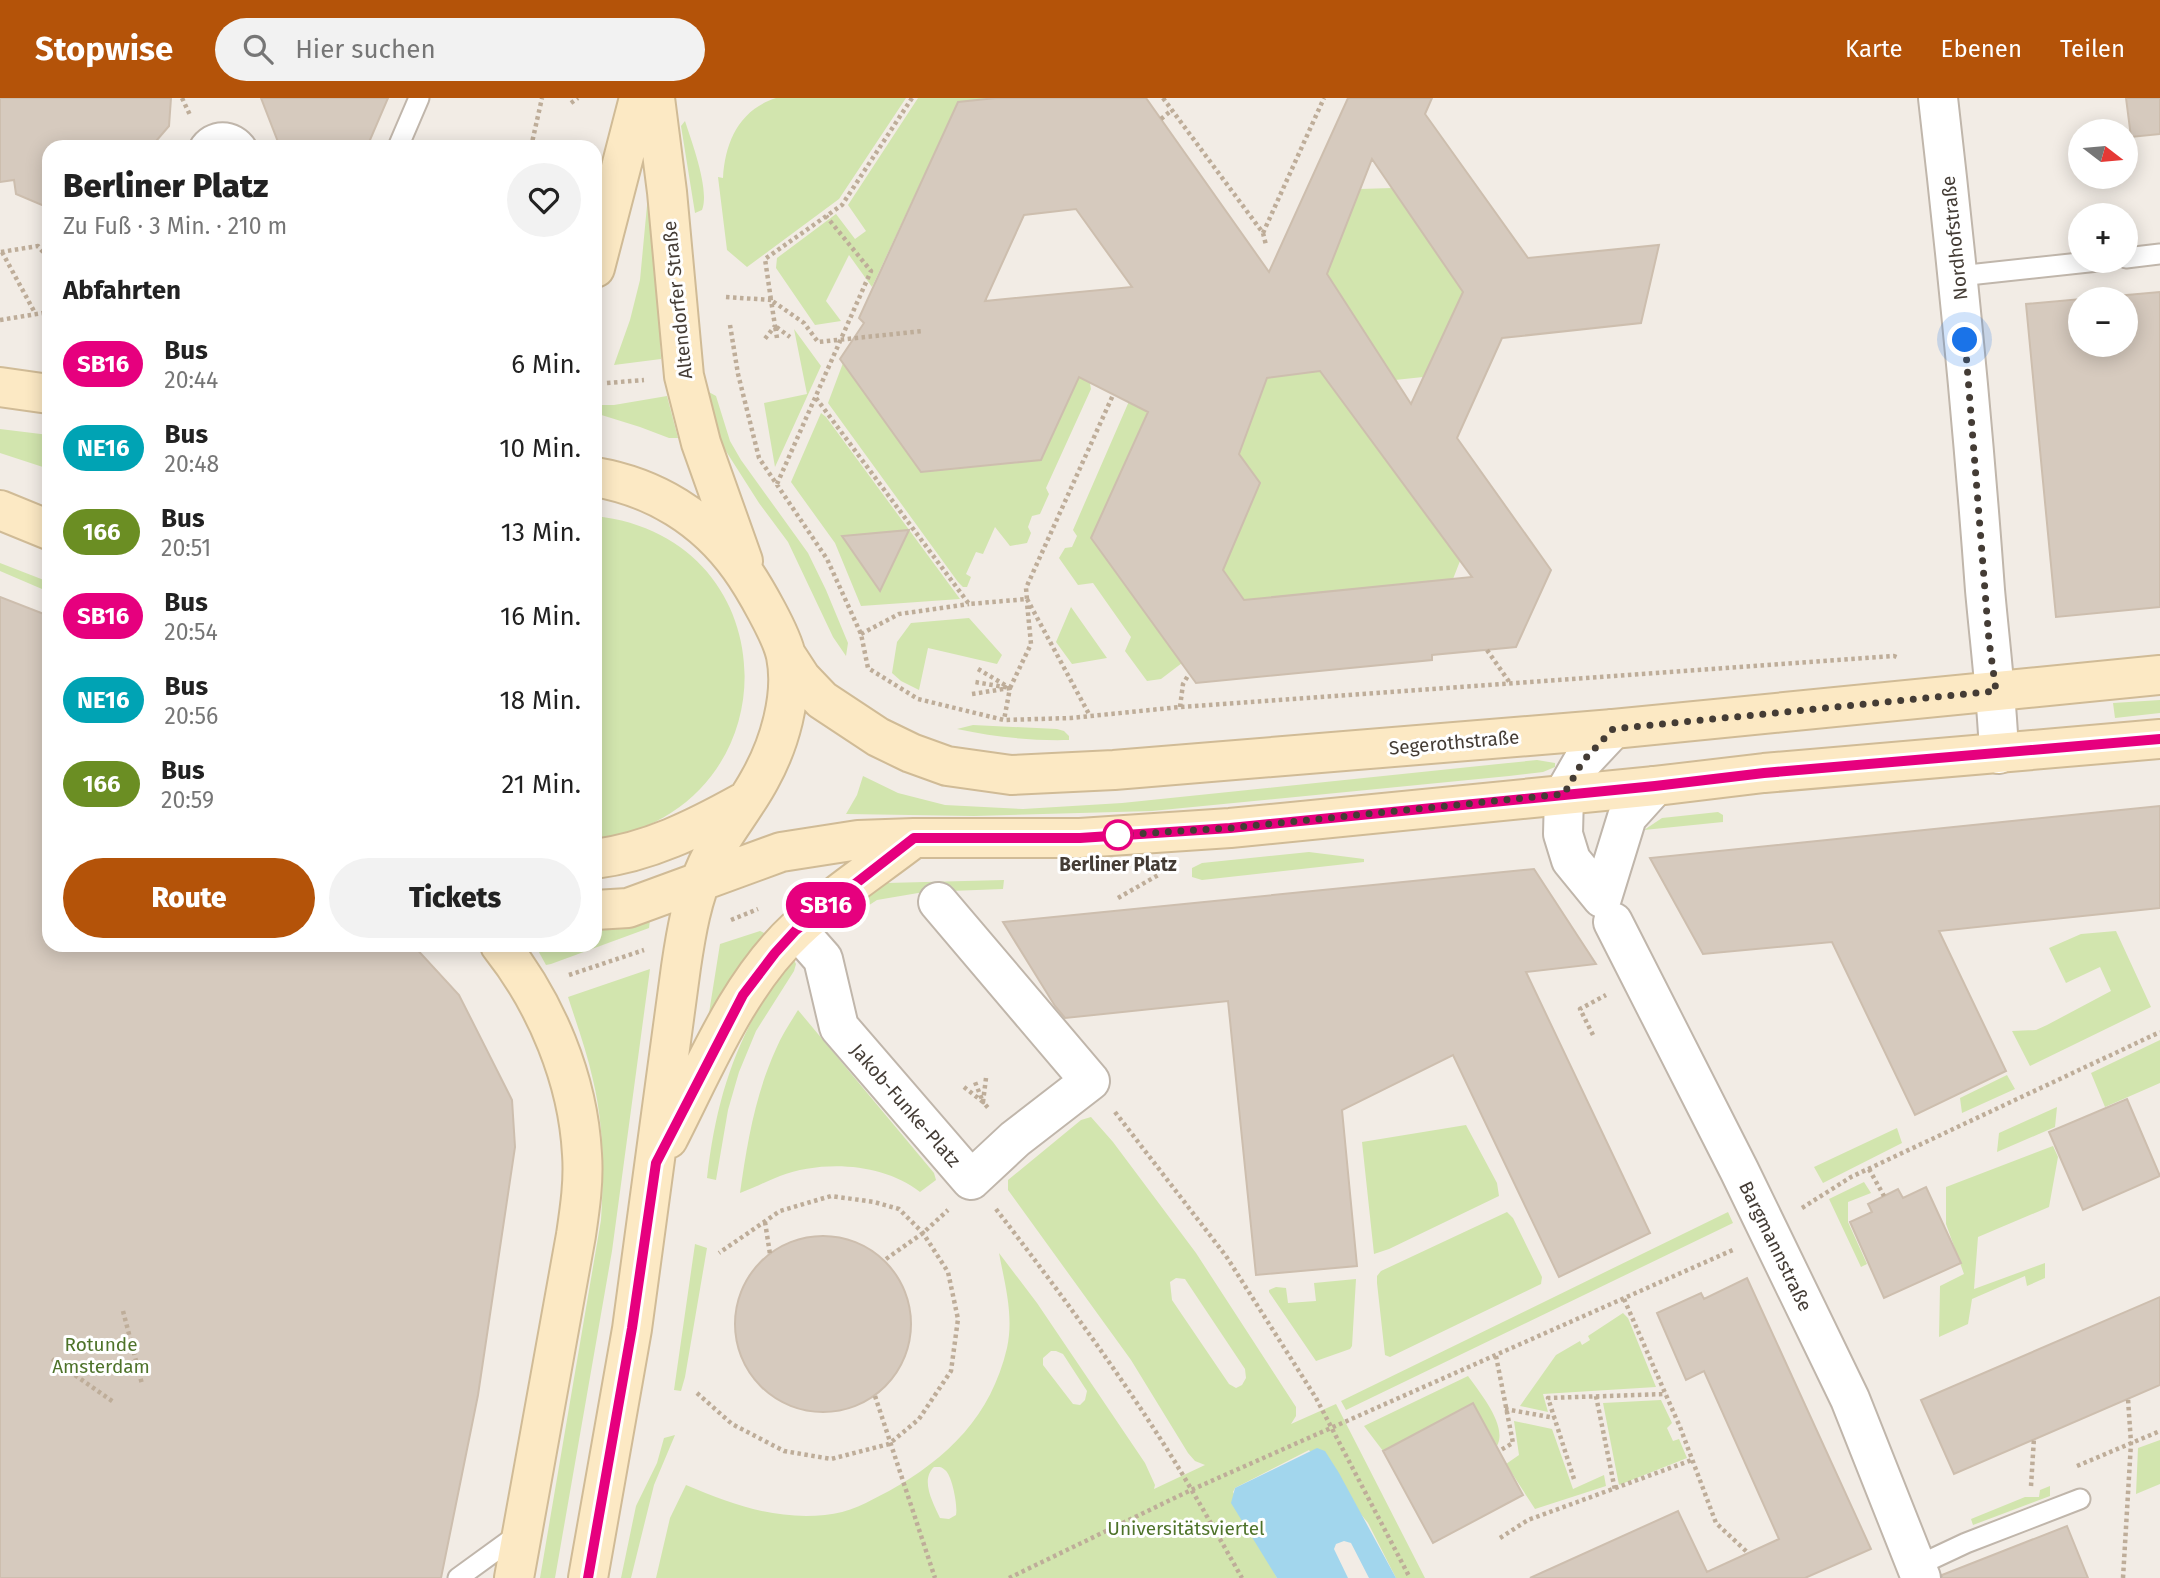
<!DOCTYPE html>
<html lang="de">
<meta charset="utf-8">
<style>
body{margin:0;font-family:"Fira Sans",sans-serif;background:#f2f2f2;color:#222;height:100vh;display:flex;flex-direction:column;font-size:26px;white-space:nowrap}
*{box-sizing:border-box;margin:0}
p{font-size:23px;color:#767676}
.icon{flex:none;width:38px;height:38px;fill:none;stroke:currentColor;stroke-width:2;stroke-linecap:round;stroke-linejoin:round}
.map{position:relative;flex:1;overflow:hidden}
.drawer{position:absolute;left:42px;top:42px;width:560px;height:812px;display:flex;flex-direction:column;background:#fff;border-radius:21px;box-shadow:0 4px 18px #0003}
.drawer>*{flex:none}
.badge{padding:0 14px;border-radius:23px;font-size:24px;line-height:46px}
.needle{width:46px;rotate:106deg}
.tools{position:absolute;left:2068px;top:21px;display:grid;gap:14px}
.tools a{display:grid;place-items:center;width:70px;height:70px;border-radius:50%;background:#fff;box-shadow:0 4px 18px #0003;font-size:35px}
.you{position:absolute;width:35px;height:35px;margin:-18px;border:5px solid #fff;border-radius:50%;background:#1a73e8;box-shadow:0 0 0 10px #1a73e833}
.map>.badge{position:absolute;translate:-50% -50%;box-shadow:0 0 0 4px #fff}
h2{padding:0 21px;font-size:26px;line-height:63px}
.round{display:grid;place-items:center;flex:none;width:74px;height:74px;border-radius:37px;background:#f2f2f2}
.summary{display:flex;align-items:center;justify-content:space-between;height:119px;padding:0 21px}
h1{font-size:33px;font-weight:800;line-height:52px}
.primary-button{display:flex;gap:14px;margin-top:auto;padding:14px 21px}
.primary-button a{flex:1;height:80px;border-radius:42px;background:#b45309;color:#fff;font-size:28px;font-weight:800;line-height:80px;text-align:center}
.primary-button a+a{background:#f2f2f2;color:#222}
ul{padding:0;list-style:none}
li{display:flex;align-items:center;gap:21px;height:84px;padding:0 21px}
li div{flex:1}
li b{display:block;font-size:26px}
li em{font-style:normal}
li .badge{min-width:77px;font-weight:700;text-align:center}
header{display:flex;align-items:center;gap:42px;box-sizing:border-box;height:98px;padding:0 35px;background:#b45309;color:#fff}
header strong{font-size:33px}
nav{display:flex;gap:38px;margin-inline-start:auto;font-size:24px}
.search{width:490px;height:63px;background:#f2f2f2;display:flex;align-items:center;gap:18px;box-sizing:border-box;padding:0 24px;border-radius:38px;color:#767676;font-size:26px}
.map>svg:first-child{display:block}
.green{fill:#d2e5ae;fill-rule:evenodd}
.water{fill:#a2d6ed}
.building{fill:#d6cabe;stroke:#cdbeae;stroke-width:2;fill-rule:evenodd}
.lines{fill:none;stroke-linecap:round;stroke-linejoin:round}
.lane-casing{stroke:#c0b6ab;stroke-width:23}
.street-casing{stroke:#c0b6ab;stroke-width:42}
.secondary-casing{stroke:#d0bb96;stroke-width:42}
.path{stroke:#bead99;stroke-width:4.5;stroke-dasharray:3.5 3.5;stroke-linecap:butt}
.lane{stroke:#fff;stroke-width:19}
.street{stroke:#fff;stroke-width:38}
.secondary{stroke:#fce9c4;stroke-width:38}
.line-casing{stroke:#fff;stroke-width:16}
.line{stroke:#e6007e;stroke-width:10}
.walk{stroke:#443c35;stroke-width:7;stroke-dasharray:0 12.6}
.stop-dot{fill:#fff;stroke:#e6007e;stroke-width:3.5}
.labels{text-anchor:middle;stroke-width:6;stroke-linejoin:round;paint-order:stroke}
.street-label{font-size:19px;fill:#443c35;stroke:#fff}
.stop-label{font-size:19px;font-weight:bold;fill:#443c35;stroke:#fff}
.park-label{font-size:19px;fill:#4e732a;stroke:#fff}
</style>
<header>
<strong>Stopwise</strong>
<div class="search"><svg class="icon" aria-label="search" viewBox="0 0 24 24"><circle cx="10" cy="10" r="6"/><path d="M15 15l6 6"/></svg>Hier suchen</div>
<nav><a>Karte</a><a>Ebenen</a><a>Teilen</a></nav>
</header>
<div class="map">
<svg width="2160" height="1480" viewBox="0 0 2160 1480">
<rect width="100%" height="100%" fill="#f2ece5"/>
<!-- green -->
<path class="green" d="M 776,0 L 906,0 L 839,101 L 747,169 L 727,152 L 718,79 L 723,80 C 725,44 739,12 776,0 Z
M 918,0 L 996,0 L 958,4 L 872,189 L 849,157 L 826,203 L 841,223 L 815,227 L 776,170 L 777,160 L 836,116 L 855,141 L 866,133 L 848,107 Z
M 685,23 C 692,45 710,92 702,112 L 695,115 L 681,28 Z
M 1392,90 L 1463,194 L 1423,279 L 1395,282 L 1327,176 L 1360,91 Z
M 651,94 L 654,97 L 661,261 L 614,267 L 630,222 L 640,182 L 648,97 Z
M 794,231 L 821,268 L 775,369 L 764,305 L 807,296 Z
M 1086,264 L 1091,291 L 1046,390 L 1049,396 L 1040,416 L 1032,418 L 1028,429 L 1031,435 L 1027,445 L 1010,448 L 995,429 L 983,456 L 976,454 L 966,476 L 971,479 L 967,489 L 963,489 L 958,484 L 828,305 L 843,265 L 922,374 L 1041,362 Z
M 1320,273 L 1460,463 L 1453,481 L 1244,502 L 1223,472 L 1239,356 L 1267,280 Z
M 707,293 L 716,298 L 730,343 L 741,362 L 808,455 L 826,492 L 848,545 L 846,558 L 833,539 L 788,444 L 759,405 L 715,336 Z
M 667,298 L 678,340 L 669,340 L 640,329 L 595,315 L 595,307 L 614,307 Z
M 1130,301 L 1148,313 L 1091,440 L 1182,565 L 1161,581 L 1147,583 L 1125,553 L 1131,539 L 1093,485 L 1078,487 L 1059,460 L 1065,450 L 1072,449 L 1077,438 L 1073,432 Z
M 821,315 L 826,319 L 960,501 L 861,508 L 835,445 L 791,384 Z
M 0,331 L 49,337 L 49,371 L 0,355 Z
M 595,418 C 793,439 796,714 595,742 Z
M 0,465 L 49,484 L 49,494 L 0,473 Z
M 1071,509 L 1107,560 L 1072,566 L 1056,544 Z
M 969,520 L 1002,557 L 997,566 L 928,550 L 919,592 L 901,583 L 892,575 L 897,544 L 911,525 Z
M 2160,602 L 2160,615 L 2115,620 L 2113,605 Z
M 973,627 L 1057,631 L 1064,633 L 1069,638 L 1069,642 C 1031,643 995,639 957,631 Z
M 1537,662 L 1555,665 L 1555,669 L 1543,674 L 1509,678 L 1152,713 L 974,718 L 846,716 L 857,697 L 863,678 L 898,695 L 945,707 L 1023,711 L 1122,705 Z
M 1718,714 L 1723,717 L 1723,724 L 1644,732 L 1662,720 Z
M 1309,754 L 1364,761 L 1364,764 L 1202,782 L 1192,779 L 1192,770 L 1202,765 Z
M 1004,782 L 1003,791 L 924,794 L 877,802 L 831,832 L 820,830 L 886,785 Z
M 650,822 L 649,830 L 551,866 L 546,867 L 535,847 L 595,847 L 595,828 Z
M 760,833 L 769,837 L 711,916 L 709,915 L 720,846 Z
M 2116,833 L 2151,909 L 2030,968 L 2012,933 L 2036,932 L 2047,927 L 2111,893 L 2100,869 L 2066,885 L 2049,850 L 2081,836 Z
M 793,860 L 796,866 L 794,873 L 756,933 L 739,974 L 728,1012 L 716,1082 L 707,1080 C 717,994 739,929 793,860 Z
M 650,871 L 612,1153 L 555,1480 L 540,1480 L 601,1122 C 604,1075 604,1028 593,982 C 587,954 577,927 568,899 Z
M 798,912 L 934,1075 L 936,1082 L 920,1094 C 883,1065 823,1062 780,1078 C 767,1083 754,1090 740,1095 C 747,1046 755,997 776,951 C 782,937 790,925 798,912 Z
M 2160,942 L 2160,985 L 2105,1009 L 2091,975 Z
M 2007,977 L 2015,991 L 1962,1015 L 1960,1000 Z
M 2057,1009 L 2055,1029 L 1997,1054 L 1999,1035 Z
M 1091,1019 L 1113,1044 L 1196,1155 L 1296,1309 L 1296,1318 L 1291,1326 L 1336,1306 L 1425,1480 L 1396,1480 L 1368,1425 L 1309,1352 L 1235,1390 L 1233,1394 L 1277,1480 L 656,1480 L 670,1420 L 686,1387 C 731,1406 774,1422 825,1417 C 849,1415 868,1404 889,1393 C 948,1360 991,1318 1007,1250 C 1014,1218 1005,1187 999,1155 L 1037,1205 L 1145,1365 L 1155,1387 L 1154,1391 L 1205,1367 L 1195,1363 L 1188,1355 L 1131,1262 L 1008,1092 L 1008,1082 L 1081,1022 ZM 1176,1180 L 1185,1181 L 1245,1271 L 1246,1280 L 1242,1287 L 1236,1290 L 1229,1286 L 1172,1202 L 1170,1184 ZM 1051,1253 L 1056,1253 L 1063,1256 L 1087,1293 L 1085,1302 L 1080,1307 L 1073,1306 L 1043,1267 L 1043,1260 ZM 934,1369 C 939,1369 941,1368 945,1372 C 952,1377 958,1408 956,1417 L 949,1421 L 940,1420 C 933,1405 920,1382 934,1369 Z
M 1466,1027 L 1497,1085 L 1499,1098 L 1389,1151 L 1374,1156 L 1362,1044 Z
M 1897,1030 L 1902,1045 L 1823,1085 L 1814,1069 Z
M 2053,1048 L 2058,1059 L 2049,1109 L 1978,1139 L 1974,1191 L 2045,1165 L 2045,1180 L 2027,1188 L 2025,1178 L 1972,1201 L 1968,1226 L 1939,1239 L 1940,1188 L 1964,1176 L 1946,1126 L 1946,1089 Z
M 1864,1084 L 1871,1095 L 1848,1104 L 1848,1124 L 1867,1166 L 1861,1169 L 1829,1101 Z
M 1507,1114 L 1513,1120 L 1542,1179 L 1541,1186 L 1390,1259 L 1385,1257 L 1377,1185 L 1377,1178 L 1381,1173 Z
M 1728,1114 L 1733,1125 L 1346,1312 L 1341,1303 Z
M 695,1146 L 707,1150 L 685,1279 L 681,1293 L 674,1292 Z
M 1356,1181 L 1352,1248 L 1350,1251 L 1316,1263 L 1269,1194 L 1269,1192 L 1276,1189 L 1286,1190 L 1288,1205 L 1316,1203 L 1314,1185 Z
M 1623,1215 L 1628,1220 L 1656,1289 L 1543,1296 L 1548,1314 L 1520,1308 L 1556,1257 L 1580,1243 L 1582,1247 L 1590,1242 L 1588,1238 Z
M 1468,1278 C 1480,1295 1508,1328 1497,1348 L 1473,1305 L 1383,1353 L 1364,1328 Z
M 1661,1302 L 1672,1325 L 1667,1330 L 1673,1343 L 1679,1341 L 1687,1360 L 1619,1387 L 1603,1305 Z
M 1514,1323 L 1552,1331 L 1573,1391 L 1604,1377 L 1606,1388 L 1535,1411 L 1506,1366 L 1519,1357 Z
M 675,1337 L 654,1387 L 631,1480 L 621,1480 L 636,1408 L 657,1365 L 664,1340 Z
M 2160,1342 L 2160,1386 L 2136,1396 L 2138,1350 Z
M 2050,1388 L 2050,1398 L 1973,1427 L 1971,1421 L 2025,1399 L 2039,1399 L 2040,1392 Z"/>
<!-- water -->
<path class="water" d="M 1317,1350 L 1325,1353 L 1339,1375 L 1396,1480 L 1369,1480 L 1351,1445 L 1344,1443 L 1336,1446 L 1334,1451 L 1348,1480 L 1277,1480 L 1231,1405 L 1235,1390 Z"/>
<!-- building -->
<path class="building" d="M 0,0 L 171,0 L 169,28 L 151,49 L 49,49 L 49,110 L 16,96 L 14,82 L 0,84 Z
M 261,0 L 388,0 L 367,49 L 280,49 Z
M 996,0 L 1146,0 L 1269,174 L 1348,0 L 1432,0 L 1425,16 L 1528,160 L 1659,147 L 1641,225 L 1502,240 L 1457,340 L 1551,472 L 1516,549 L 1432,557 L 1432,562 L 1196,585 L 1091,440 L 1148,314 L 1079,279 L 1041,362 L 921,374 L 840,261 L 864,225 L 859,220 L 958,4 ZM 1372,61 L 1463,194 L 1411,306 L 1327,176 ZM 1076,111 L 1132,189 L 985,203 L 1024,117 ZM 1320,273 L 1472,479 L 1244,502 L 1223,472 L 1260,385 L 1239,356 L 1267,280 Z
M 2126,0 L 2160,0 L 2160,36 L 2131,39 Z
M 2160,194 L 2160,509 L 2056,519 L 2026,206 L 2081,201 L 2081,247 L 2126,247 L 2126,201 L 2082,201 Z
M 909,432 L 880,493 L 842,438 Z
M 0,499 L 49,518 L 49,847 L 413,847 L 459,897 L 512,1002 L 515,1049 L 478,1297 L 441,1480 L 0,1480 Z
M 2160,708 L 2160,810 L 1939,833 L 2006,973 L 1915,1017 L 1832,844 L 1703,856 L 1650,760 Z
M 1534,771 L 1596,866 L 1526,874 L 1650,1135 L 1559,1179 L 1453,957 L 1342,1012 L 1357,1168 L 1256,1177 L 1228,903 L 1065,920 L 1055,908 L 1003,824 Z
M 2127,1001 L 2160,1078 L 2083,1112 L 2049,1034 Z
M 1926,1089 L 1961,1165 L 1884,1200 L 1850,1124 L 1872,1114 L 1868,1106 L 1898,1091 L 1903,1100 Z
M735 1226a88 88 0 1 1 176 0a88 88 0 1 1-176 0Z
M 1747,1180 L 1871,1451 L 1805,1480 L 1530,1480 L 1678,1413 L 1707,1474 L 1779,1441 L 1704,1273 L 1686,1282 L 1657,1215 L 1701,1195 L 1704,1201 Z
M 2160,1199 L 2160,1287 L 1954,1376 L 1921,1302 Z
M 1473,1305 L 1523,1397 L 1433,1445 L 1383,1353 Z
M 2067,1428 L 2088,1480 L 1942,1480 L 1942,1477 Z"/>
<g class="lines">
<!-- lane casing -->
<g class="lane-casing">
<path id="lane" d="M 199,49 C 210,30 235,30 247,49
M 398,49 L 419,0
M 2126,160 L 2160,156
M 1959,178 L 2098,163
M 1917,1468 L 1966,1445 L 2080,1401
M 458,1480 L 520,1435"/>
</g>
<!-- street casing -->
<g class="street-casing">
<path id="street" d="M 1938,0 C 1957,164 1973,327 1985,492 C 1990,547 1997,601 1999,656
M 1613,631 L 1583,663 L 1564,696 L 1563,736 L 1571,762 L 1602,800 L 1627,719 L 1655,688
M 1613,824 L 1739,1072 L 1850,1301 L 1921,1480
M 808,844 L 823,861 L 839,929 L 971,1082 L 1015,1041 L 1090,983 L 938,804"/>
</g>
<!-- secondary casing -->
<g class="secondary-casing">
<path id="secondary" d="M 655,0 L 667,94 L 684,278 L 701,345 L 743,463
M 595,170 L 639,0
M 0,289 L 49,296
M 0,412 L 49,432
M 786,557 L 801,580 L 822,602 L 878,639 L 911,655 L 947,668 L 1011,677 L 1114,672 L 1613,631 L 2160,577
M 595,761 C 649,754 695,731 742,705
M 595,812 L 628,810 L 781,754 L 858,742 L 914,740 L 1080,740 L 1230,730 L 1655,688 L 1764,675 L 2160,641
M 500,847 C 546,905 578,981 582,1056 C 584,1083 580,1110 576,1137 L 514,1480
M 668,1041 C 704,971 738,886 796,832 C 832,798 875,770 914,740
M 588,1480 L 632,1231 L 681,869 C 686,835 692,799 707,767 C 721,737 744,711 760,681 C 779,647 794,598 786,558 C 782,537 753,487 740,469 C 705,420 654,389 595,379"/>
</g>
<!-- path -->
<path class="path" d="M 182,0 L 190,17
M 912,0 L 842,107 L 765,161 L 771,202 L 804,225 L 818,244 L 923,233
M 1163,0 L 1263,135 L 1324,0
M 571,5 L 578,0
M 1161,21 L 1172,12
M 531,49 L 542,0
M 1263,135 L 1266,147
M 1,154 L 38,148 L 49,161
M 2,154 L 35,215
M 726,199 L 771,202 L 775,228 L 764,242
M 0,222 L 49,214
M 730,227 L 738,276 L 759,360 L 827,461 L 861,536 L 868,570 L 918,601 L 1004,622 L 1071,620 L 1180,609 L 1894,558 L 1899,560
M 777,240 L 775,228 L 790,239
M 607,285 L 644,282
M 816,300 L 969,506 L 1027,501 L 1026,490 L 1113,297
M 777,386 L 871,173 L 826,118
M 1027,501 L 1090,618
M 861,536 L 899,516 L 969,506
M 1487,552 L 1510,585
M 978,571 L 1010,590 L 1004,622
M 1010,590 L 1031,546 L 1027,505
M 972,596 L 1010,590 L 975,584
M 1180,609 L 1183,586 L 1189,576
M 1118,800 L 1160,776
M 731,822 L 758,811
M 569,877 L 644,852
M 1593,937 L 1580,911 L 1606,897
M 986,980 L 983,1004 L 989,1011
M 964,989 L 983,1004 L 975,984
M 1115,1014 L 1226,1158 L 1316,1300 L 1410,1480
M 1869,1071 L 1884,1098
M 1802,1110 L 1851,1079 L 2160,934
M 996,1111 C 1059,1193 1121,1277 1175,1364 C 1198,1402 1220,1441 1242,1480
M 765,1124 L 770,1156
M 886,1161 L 923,1135 L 948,1112
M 1624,1201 L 1680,1329 L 1716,1425 L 1747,1454
M 123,1213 L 142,1286
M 1496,1258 L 1513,1345 L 1499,1353
M 52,1261 L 115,1305
M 697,1295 L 732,1326 L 784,1353 L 831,1361 L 889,1346 L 919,1321 L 951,1273 L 958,1221 L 948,1174 L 923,1135 L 899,1111 L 874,1104 L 831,1098 L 780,1113 L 719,1155
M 875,1298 L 935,1480
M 1596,1298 L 1615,1392
M 1505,1311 L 1555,1320
M 2077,1368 L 2160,1333
M 1574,1381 L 1548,1300 L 1666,1296
M 2031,1388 L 2034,1340
M 1500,1440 L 1528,1422 L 1692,1362
M 1009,1480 L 1191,1392 L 1735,1151
M 2123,1480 L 2131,1345 L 2128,1301"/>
<!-- lane -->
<use href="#lane" class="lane"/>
<!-- street -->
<use href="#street" class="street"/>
<!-- secondary -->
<use href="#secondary" class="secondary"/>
</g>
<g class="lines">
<!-- line casing -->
<g class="line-casing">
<path id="line" d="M 588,1480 L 632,1230 L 656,1065 L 743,897 L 775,855 L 796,832 L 914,740 L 1080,740 L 1230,730 L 1655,688 L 1764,675 L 2160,641"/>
</g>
<!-- line -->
<use href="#line" class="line"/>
<!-- walk -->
<path class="walk" d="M 1118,737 L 1230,730 L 1564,696 L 1583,663 L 1613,631 L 1996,593 L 1989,543 L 1965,242"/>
</g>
<!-- markers -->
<circle class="stop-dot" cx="1118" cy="737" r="14"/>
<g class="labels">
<!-- street labels -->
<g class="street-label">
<text transform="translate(1954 140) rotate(-96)" y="7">Nordhofstraße</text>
<text transform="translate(677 202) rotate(-96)" y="7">Altendorfer Straße</text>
<text transform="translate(1454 644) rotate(-5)" y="7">Segerothstraße</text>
<text transform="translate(906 1007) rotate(49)" y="7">Jakob-Funke-Platz</text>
<text transform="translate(1776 1148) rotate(64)" y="7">Bargmannstraße</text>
</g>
<!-- stop labels -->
<g class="stop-label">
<text x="1118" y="773">Berliner Platz</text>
</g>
<!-- park labels -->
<g class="park-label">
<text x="101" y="1253">Rotunde<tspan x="101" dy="22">Amsterdam</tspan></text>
<text x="1186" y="1437">Universitätsviertel</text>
</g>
</g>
</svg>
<div class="tools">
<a><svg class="needle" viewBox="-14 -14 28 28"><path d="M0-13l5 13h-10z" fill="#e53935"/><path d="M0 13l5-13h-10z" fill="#767676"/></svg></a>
<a>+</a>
<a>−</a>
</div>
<div class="you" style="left:1965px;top:242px"></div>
<b class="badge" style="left:826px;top:807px;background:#e6007e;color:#fff">SB16</b>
<section class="drawer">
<div class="summary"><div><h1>Berliner Platz</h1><p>Zu Fuß · 3 Min. · 210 m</p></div><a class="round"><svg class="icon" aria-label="heart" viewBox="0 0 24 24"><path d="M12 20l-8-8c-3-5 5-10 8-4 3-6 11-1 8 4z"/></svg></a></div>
<h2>Abfahrten</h2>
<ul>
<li><span class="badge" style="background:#e6007e;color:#fff">SB16</span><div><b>Bus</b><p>20:44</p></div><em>6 Min.</em></li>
<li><span class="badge" style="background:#00a3b4;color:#fff">NE16</span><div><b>Bus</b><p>20:48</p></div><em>10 Min.</em></li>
<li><span class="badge" style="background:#6b8e23;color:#fff">166</span><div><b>Bus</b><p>20:51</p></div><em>13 Min.</em></li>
<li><span class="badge" style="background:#e6007e;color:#fff">SB16</span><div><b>Bus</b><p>20:54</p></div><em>16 Min.</em></li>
<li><span class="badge" style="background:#00a3b4;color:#fff">NE16</span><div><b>Bus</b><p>20:56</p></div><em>18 Min.</em></li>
<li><span class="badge" style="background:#6b8e23;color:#fff">166</span><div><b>Bus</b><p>20:59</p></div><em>21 Min.</em></li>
</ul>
<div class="primary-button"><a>Route</a><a>Tickets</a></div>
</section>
</div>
